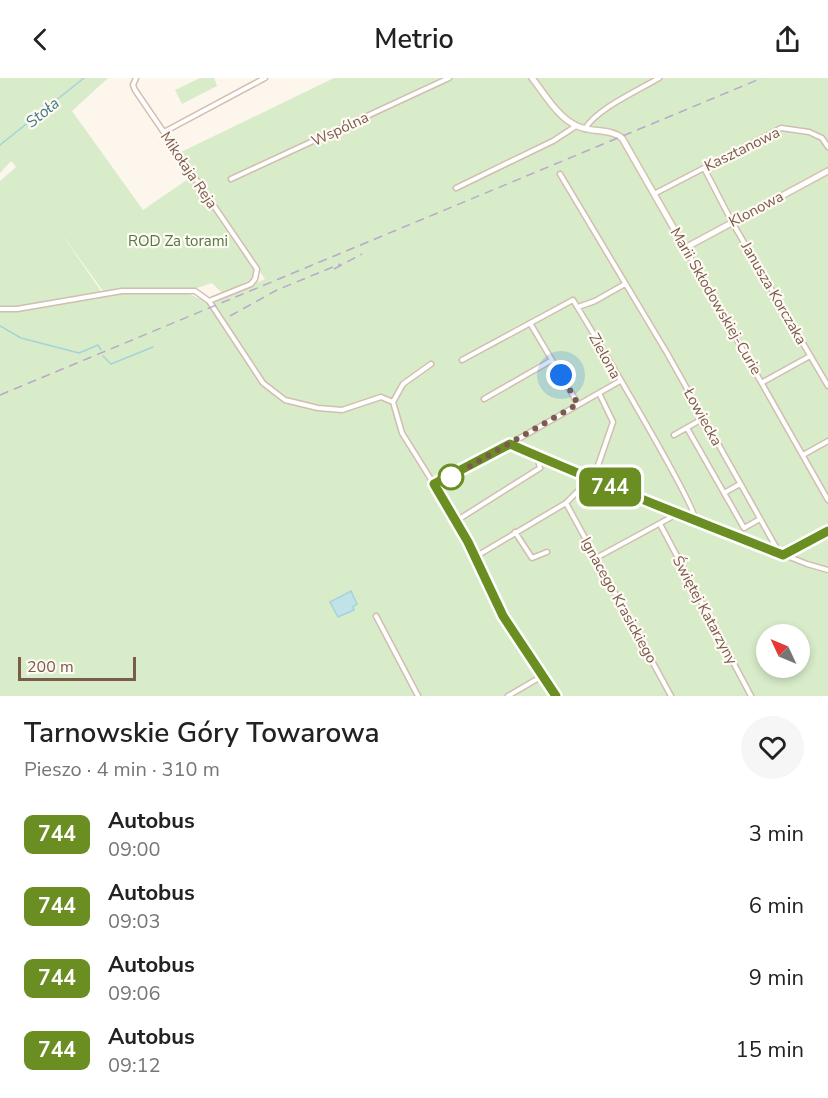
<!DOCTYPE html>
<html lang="pl">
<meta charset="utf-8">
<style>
body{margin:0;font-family:"Nunito Sans",sans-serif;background:#f6f6f6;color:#222;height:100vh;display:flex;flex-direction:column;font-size:22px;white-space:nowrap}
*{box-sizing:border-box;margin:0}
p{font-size:20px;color:#767676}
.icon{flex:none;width:33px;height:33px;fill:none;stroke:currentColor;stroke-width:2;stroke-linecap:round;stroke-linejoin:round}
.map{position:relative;height:618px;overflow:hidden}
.sheet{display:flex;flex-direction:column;background:#fff;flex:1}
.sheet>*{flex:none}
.badge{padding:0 12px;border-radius:9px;font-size:21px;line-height:39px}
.needle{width:39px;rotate:314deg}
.tools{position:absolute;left:756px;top:546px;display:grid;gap:12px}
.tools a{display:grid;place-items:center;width:54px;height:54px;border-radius:50%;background:#fff;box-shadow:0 3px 9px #0003;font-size:30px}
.scale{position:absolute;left:18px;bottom:15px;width:118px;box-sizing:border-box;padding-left:6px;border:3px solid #7a5c4d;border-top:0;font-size:16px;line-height:21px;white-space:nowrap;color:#7a5c4d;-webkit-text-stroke:4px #fffaf3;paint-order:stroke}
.you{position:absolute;width:30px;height:30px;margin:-15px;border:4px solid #fff;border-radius:50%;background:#1a73e8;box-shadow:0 0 0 9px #1a73e833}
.map>.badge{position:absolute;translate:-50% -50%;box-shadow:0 0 0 3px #fff}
.round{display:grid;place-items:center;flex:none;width:63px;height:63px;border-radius:32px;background:#f6f6f6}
.summary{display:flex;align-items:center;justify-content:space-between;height:102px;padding:0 24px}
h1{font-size:28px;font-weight:600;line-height:45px}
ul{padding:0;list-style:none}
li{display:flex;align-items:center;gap:18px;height:72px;padding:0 24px}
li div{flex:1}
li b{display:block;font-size:22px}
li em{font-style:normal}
li .badge{min-width:66px;font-weight:700;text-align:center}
header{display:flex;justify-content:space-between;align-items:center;height:78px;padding:0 24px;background:#fff;font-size:27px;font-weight:600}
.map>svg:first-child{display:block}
.green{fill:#d8ecc9;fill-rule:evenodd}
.water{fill:#bfe3e8;stroke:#a5d3da;stroke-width:1.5}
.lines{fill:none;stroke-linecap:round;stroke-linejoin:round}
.stream{stroke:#a5d3da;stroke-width:1.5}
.street-casing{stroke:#d1beb0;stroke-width:7}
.secondary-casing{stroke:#d6c0b0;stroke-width:8}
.street{stroke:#fff;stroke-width:4}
.secondary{stroke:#fff;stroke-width:5}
.rail{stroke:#b9a8c9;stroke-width:1.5;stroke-dasharray:9 6;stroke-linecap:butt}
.line-casing{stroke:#fff;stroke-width:14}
.line{stroke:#6b8e23;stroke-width:9}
.walk{stroke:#7a5c4d;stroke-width:6;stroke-dasharray:0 10.8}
.stop-dot{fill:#fff;stroke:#6b8e23;stroke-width:3}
.labels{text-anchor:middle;stroke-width:4.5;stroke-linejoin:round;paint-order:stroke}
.street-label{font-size:15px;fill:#7a5c4d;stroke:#fffaf3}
.park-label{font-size:15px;fill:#537a41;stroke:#fffaf3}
.water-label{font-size:16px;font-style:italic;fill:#437c86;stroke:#fffaf3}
</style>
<header><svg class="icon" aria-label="back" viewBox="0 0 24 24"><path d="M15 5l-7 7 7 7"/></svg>Metrio<svg class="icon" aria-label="share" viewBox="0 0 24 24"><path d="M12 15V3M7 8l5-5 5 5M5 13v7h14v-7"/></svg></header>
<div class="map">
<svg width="828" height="618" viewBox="0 0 828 618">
<rect width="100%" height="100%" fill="#fdf6ec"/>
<!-- green -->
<path class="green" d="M 0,0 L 108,0 L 72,33 L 143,132 L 191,99 L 251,184 L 255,194 L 254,200 L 223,216 L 212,205 L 197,210 L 121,211 L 103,213 L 58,151 L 103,216 C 137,213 181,204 209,227 L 265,201 L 179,75 L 334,0 L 828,0 L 828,618 L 0,618 L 0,103 L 16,89 L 11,83 L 0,95 ZM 766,556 L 800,556 L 800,590 L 766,590 Z
M 200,0 L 214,0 L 217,8 L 182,26 L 175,12 Z"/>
<!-- water -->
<path class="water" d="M 351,513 L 357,526 L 353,529 L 354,532 L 338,539 L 330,524 Z"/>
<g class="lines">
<!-- stream -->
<path class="stream" d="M 0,67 L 84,0
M 0,248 L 21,260 L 79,275 L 98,267 L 101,272
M 103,278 L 111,286 L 153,269"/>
<!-- street casing -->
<g class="street-casing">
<path id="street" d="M 136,0 L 133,7 L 135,12 L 257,191 L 255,201 L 251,206 L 209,223
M 585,51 C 596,31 639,12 659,0
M 164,54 L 265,0
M 704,90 L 732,144 L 828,308
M 560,96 L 667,275 L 776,469 L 775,474
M 231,101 L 449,0
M 456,110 L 553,63 L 576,48
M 654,116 L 781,50 L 809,54 L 822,60 L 828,69
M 685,170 L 828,422
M 578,229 L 595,223 L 625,206
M 0,231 L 17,231 L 122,213 L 195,213 L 209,223 L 263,305 L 285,322 L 318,330 L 342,332 L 381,319 L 393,324
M 530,245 L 578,326
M 462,282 L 573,222 C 589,248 698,430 696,444
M 763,304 L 810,278
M 484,321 L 552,282
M 393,324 L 402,355 L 452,435 L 503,538 L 556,618
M 393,324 L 403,306 L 431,286
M 687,350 L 744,450 L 760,441
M 674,357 L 704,340
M 510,366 L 589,402 L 660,427 L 807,486 L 828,492
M 803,377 L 828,363
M 593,402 L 613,344 L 599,315
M 434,406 L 457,396 L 620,303
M 724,415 L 740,406
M 566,425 L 671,618
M 456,443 L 540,390 L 537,378
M 660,446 L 751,618
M 515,454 L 532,480 L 547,474
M 783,477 L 828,453
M 475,479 L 566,425 L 589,402
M 596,480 L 677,436
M 376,538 L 418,618
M 508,618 L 544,597"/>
</g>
<!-- secondary casing -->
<g class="secondary-casing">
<path id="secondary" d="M 532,0 C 544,15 558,40 577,48 C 591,55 610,50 622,60 L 685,170 L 828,93"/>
</g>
<!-- street -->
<use href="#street" class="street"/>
<!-- secondary -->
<use href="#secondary" class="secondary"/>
<!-- rail -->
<path class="rail" d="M 334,191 L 362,176
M 230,238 L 277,212 L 340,186
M 0,317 L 762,0"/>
</g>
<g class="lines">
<!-- line casing -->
<g class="line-casing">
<path id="line" d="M 556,618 L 503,538 L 468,464 L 434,406 L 510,366 C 600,406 692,441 783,477 L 828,453"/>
</g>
<!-- line -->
<use href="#line" class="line"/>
<!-- walk -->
<path class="walk" d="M 451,399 L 578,326 L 561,297"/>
</g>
<!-- markers -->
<circle class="stop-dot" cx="451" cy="399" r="12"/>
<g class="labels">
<!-- street labels -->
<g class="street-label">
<text transform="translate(340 51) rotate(-25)" y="5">Wspólna</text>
<text transform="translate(742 71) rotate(-26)" y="5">Kasztanowa</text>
<text transform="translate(189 92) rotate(56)" y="5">Mikołaja Reja</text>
<text transform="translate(756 131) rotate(-28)" y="5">Klonowa</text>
<text transform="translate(774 215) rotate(60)" y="5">Janusza Korczaka</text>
<text transform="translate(716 223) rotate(60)" y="5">Marii Skłodowskiej-Curie</text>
<text transform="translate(605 278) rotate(61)" y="5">Zielona</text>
<text transform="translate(703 339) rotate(61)" y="5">Łowiecka</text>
<text transform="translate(619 522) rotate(61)" y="5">Ignacego Krasickiego</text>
<text transform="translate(705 532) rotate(62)" y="5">Świętej Katarzyny</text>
</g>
<!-- park labels -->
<g class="park-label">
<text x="178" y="168">ROD Za torami</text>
</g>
<!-- water labels -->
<g class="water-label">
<text transform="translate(42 34) rotate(-39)" y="6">Stoła</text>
</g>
</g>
</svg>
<div class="tools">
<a><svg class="needle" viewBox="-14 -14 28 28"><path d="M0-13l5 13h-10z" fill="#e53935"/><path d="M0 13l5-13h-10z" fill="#767676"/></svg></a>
</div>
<div class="scale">200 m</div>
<div class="you" style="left:561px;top:297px"></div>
<b class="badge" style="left:610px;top:409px;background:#6b8e23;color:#fff">744</b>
</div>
<section class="sheet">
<div class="summary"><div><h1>Tarnowskie Góry Towarowa</h1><p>Pieszo · 4 min · 310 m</p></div><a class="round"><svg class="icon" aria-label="heart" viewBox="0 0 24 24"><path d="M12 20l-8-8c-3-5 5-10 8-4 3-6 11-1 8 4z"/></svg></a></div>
<ul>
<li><span class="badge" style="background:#6b8e23;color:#fff">744</span><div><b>Autobus</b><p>09:00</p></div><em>3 min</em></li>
<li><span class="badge" style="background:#6b8e23;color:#fff">744</span><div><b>Autobus</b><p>09:03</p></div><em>6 min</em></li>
<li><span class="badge" style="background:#6b8e23;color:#fff">744</span><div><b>Autobus</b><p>09:06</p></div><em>9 min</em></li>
<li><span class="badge" style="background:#6b8e23;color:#fff">744</span><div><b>Autobus</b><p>09:12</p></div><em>15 min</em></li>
</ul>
</section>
